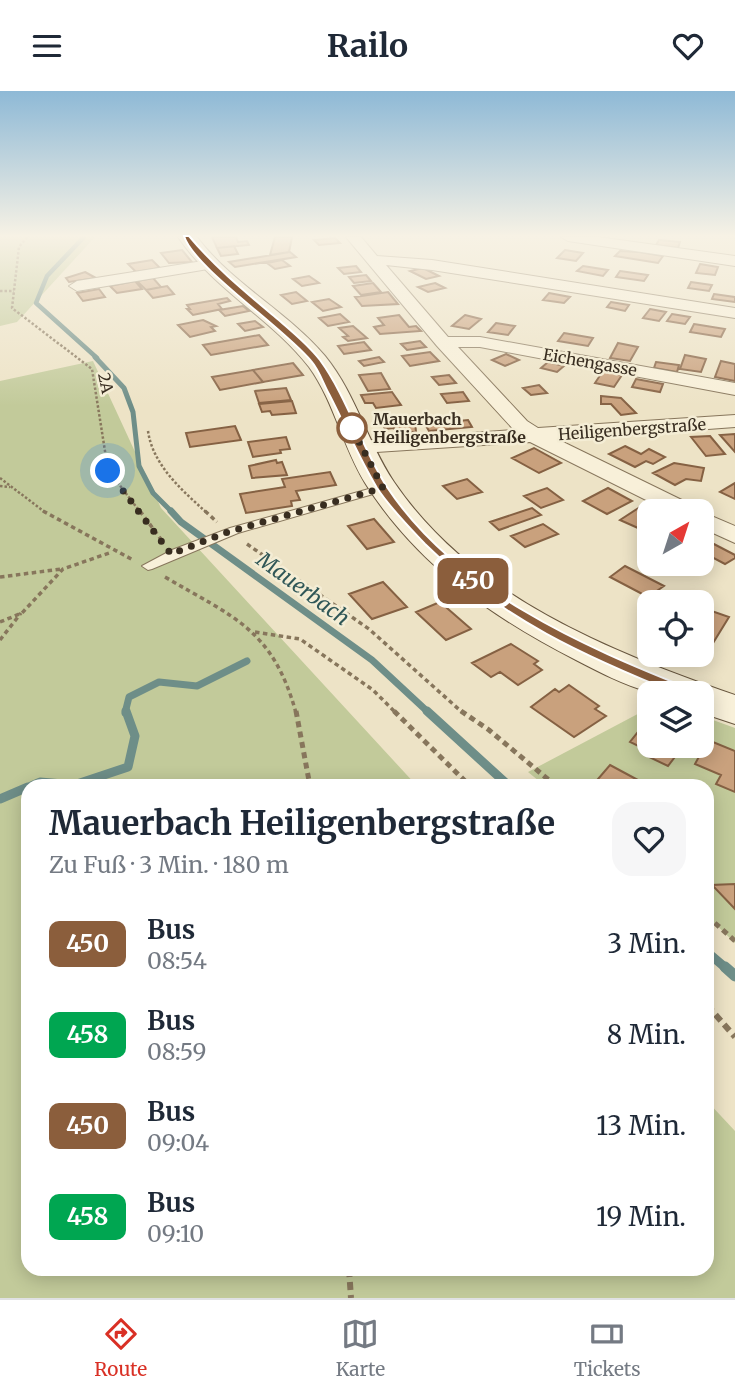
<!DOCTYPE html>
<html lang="de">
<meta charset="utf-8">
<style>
body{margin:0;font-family:Merriweather,serif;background:#f6f6f7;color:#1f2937;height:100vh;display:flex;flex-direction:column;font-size:26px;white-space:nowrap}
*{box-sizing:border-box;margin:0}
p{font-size:23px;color:#747a83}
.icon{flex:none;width:38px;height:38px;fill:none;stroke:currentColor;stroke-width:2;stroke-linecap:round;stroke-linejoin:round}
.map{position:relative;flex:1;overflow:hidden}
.panel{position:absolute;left:21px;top:688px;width:693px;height:497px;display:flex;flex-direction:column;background:#fff;border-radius:21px;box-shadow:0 4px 18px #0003}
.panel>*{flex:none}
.badge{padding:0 14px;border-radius:10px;font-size:24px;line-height:46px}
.needle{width:46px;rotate:39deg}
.fabs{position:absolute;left:637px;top:408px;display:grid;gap:14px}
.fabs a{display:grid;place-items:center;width:77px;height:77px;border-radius:14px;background:#fff;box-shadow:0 4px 18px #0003;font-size:35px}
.you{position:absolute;width:35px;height:35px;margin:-18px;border:5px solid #fff;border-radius:50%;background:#1a73e8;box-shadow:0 0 0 10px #1a73e833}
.map>.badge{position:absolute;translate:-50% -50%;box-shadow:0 0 0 4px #fff}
.round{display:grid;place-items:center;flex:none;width:74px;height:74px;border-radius:21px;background:#f6f6f7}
.overview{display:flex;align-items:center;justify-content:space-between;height:119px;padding:0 28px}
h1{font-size:33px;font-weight:700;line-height:52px}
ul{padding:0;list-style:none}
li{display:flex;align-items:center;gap:21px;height:91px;padding:0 28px}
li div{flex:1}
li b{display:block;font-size:26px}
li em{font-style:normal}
li .badge{min-width:77px;font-weight:700;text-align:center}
header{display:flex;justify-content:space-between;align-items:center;height:91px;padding:0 28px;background:#fff;font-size:32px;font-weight:700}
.menu{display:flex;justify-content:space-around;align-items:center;height:98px;border-top:2px solid #e0e1e3;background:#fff;font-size:19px;color:#747a83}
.menu a{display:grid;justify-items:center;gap:4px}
.menu .current{color:#d93025}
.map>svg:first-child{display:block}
.green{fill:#c2ca9a}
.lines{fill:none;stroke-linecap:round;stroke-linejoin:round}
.stream-far4{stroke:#6e8e88;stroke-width:4.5}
.stream-far3{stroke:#6e8e88;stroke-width:5}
.stream-far2{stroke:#6e8e88;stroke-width:7}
.stream-far1{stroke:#6e8e88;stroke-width:9}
.stream{stroke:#6e8e88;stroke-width:11}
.building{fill:#c9a17d;stroke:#856143;stroke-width:2}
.lane-casing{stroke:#87765c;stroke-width:2}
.street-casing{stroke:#87765c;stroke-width:2}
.secondary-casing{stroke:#69573f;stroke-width:2}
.path-far3{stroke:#87765c;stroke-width:2.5;stroke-dasharray:2.5 2;stroke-linecap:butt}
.path-far2{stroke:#87765c;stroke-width:3.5;stroke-dasharray:4.5 3.5;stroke-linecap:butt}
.path-far1{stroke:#87765c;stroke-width:5;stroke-dasharray:6 4.5;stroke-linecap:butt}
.path{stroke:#87765c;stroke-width:6;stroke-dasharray:8 5;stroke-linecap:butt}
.lane{fill:#f8f0d9;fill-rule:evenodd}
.street{fill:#f8f0d9;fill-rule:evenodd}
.secondary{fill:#f8f0d9;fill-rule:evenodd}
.line{fill:#8b5e3c;stroke:#fff;stroke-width:2}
.walk{stroke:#382d20;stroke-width:7;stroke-dasharray:0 12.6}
.stop-dot{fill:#fff;stroke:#8b5e3c;stroke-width:3.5}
.labels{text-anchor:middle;stroke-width:5;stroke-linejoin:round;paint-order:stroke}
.far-street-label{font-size:16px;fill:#382d20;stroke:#f4edd5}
.far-stop-label{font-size:16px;font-weight:bold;fill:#382d20;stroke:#f4edd5;text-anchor:start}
.water-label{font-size:21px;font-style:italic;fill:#305757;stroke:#f4edd5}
</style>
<header><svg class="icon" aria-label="menu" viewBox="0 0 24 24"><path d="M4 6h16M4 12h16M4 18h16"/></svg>Railo<svg class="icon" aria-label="heart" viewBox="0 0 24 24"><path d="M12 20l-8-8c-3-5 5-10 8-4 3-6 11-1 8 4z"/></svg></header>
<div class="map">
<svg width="735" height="1207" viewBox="0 0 735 1207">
<rect width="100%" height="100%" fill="#ede3c6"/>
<!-- green -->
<path class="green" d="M 0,146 L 95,146 L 17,231 L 0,235 Z
M 93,270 L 161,417 L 417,695 L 28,695 L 28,1178 L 707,1178 L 707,1010 L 735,1040 L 735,1207 L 0,1207 L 0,290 Z
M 649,617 L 649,654 L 702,654 L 702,625 L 735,637 L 735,852 L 707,825 L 707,695 L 545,695 L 528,681 Z"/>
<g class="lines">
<!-- stream-far4 -->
<path class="stream-far4" d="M 84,146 L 47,185 L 36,212 L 97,267"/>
<!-- stream-far3 -->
<path class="stream-far3" d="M 95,266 L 124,297 L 133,321 L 139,375 L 153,402 L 173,422"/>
<!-- stream-far2 -->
<path class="stream-far2" d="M 171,420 L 181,431 L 372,569 L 429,622
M 125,622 L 129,606 L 159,591 L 197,595 L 247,570"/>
<!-- stream-far1 -->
<path class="stream-far1" d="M 427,620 L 509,695
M 31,695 L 40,691 L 74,694 L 128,676 L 135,645 L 126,620
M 0,708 L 28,696
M 707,861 L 727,878"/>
<!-- stream -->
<path class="stream" d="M 725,876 L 735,885"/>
</g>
<!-- building -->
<path class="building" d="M 212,146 L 236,146 L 238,151 L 247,150 L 249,154 L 217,157 Z
M 275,146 L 292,146 L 289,161 L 270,164 Z
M 335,147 L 340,152 L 319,154 L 314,149 Z
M 659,149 L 680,151 L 678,157 L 656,154 Z
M 234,155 L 238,163 L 221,165 L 217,157 Z
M 182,159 L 192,171 L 169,172 L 161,162 Z
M 565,159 L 583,162 L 576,170 L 557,167 Z
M 620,160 L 639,161 L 663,165 L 658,172 L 615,165 Z
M 290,161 L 296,166 L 235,176 L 229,171 Z
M 152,169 L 160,177 L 136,181 L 128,173 Z
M 282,169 L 290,175 L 275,178 L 267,172 Z
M 700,173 L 718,176 L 715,184 L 696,182 Z
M 356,175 L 361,181 L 344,183 L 338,177 Z
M 583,175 L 608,179 L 603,185 L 577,180 Z
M 423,177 L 439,185 L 426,188 L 410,180 Z
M 620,180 L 648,184 L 644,190 L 616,186 Z
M 85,181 L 96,187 L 69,191 L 66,187 Z
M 366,184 L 371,190 L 354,192 L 349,186 Z
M 309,185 L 319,192 L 302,195 L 293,188 Z
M 153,187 L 161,196 L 146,199 L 137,190 Z
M 135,190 L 142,198 L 117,202 L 110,195 Z
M 691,191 L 712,194 L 709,200 L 688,197 Z
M 373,192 L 381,201 L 361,204 L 353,195 Z
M 435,192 L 445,197 L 428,201 L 418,196 Z
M 167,195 L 174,203 L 153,207 L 146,199 Z
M 99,198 L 105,206 L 83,210 L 77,202 Z
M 296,201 L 307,210 L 292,213 L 281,204 Z
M 388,201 L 398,213 L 362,215 L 355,206 Z
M 549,202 L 570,206 L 564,212 L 543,209 Z
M 714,203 L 735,206 L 735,211 L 712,208 Z
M 227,207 L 230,210 L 218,213 L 222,218 L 193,224 L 187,218 L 190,218 L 187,214 Z
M 329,208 L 341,216 L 323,220 L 312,211 Z
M 611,211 L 629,214 L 625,220 L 607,216 Z
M 243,215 L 249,220 L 225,225 L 219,219 Z
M 650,218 L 666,221 L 659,230 L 643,227 Z
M 340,223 L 349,231 L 328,235 L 319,227 Z
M 672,223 L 690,226 L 685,233 L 667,230 Z
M 399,224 L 409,236 L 416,235 L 421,240 L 380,243 L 374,236 L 384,234 L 378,227 Z
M 465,224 L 481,228 L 469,238 L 452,235 Z
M 203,229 L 216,235 L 211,236 L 215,240 L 190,246 L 178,234 Z
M 255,230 L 263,236 L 245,240 L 238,233 Z
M 496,232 L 515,235 L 508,244 L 488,241 Z
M 694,233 L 725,238 L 721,246 L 690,241 Z
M 353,235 L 367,247 L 348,250 L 343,246 L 348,245 L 339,237 Z
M 564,242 L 593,247 L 588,255 L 558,250 Z
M 259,244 L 268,254 L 211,264 L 203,254 Z
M 420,250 L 426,256 L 407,259 L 401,253 Z
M 364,251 L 371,259 L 344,263 L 338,255 Z
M 618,252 L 638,256 L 630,270 L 610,267 Z
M 430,261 L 439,270 L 410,275 L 402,265 Z
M 506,263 L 519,269 L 505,275 L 492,269 Z
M 685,264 L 706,268 L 701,281 L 680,278 Z
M 379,266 L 384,271 L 364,275 L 359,270 Z
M 721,270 L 735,273 L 735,290 L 715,286 Z
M 548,271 L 564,275 L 557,281 L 541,277 Z
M 656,271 L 679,274 L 677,281 L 654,277 Z
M 293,272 L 303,284 L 263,291 L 253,279 Z
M 253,279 L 263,291 L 220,299 L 212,286 Z
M 603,280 L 622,284 L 614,296 L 595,292 Z
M 381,282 L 390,298 L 368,300 L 359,284 Z
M 449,284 L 456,292 L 439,294 L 432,286 Z
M 636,288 L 663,293 L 660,301 L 632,296 Z
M 539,294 L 547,302 L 531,304 L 523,297 Z
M 286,297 L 291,309 L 259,312 L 255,300 Z
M 392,301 L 401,314 L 376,317 L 373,312 L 365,312 L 361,304 Z
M 463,301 L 469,310 L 447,312 L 441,303 Z
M 601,305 L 621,307 L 636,322 L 621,324 L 611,313 L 601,313 Z
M 292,310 L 296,322 L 272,324 L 270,320 L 262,321 L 259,313 Z
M 401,326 L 415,330 L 416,341 L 396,341 L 394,337 L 385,338 L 380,328 Z
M 468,329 L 472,336 L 429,340 L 425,333 Z
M 235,335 L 241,349 L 190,356 L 186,342 Z
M 735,343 L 735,361 L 720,344 Z
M 710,345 L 725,363 L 706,365 L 691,346 Z
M 286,346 L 290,358 L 280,359 L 281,362 L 253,366 L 248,351 Z
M 625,355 L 641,363 L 649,358 L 665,366 L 653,373 L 646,370 L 635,376 L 609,363 Z
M 534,357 L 561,372 L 539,382 L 512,367 Z
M 276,369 L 277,372 L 282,371 L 287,384 L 252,387 L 249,375 Z
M 674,372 L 704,377 L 701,390 L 686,388 L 675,394 L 653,382 Z
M 330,381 L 336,394 L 296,400 L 300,409 L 291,410 L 292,415 L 246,422 L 240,403 L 285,396 L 282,388 Z
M 467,388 L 482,401 L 457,408 L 443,395 Z
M 735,392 L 735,408 L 720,401 Z
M 547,397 L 563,409 L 541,417 L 524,405 Z
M 608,397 L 632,410 L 607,423 L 583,410 Z
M 640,416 L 650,420 L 649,429 L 638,437 L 620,429 Z
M 532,417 L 541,424 L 499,439 L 490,431 Z
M 374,428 L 394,451 L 367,458 L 348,435 Z
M 543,433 L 558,443 L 525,456 L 511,445 Z
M 710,451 L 735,464 L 735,467 L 725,473 L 702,461 L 702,456 Z
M 625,475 L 664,495 L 648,506 L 610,486 Z
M 383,491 L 407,516 L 372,528 L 349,503 Z
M 440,511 L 471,538 L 446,549 L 416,521 Z
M 703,517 L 729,526 L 710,557 L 702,554 Z
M 511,553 L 538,570 L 534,573 L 542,579 L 518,594 L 500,581 L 491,586 L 472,572 Z
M 569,594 L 599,615 L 595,618 L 606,625 L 574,646 L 531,616 L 555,598 L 559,601 Z
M 649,627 L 649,654 L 684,654 L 668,675 L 647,665 L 651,661 L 630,651 Z
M 708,649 L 735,660 L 735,701 L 716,693 L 721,684 L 695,673 Z
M 610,674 L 649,695 L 592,695 Z
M 735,793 L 735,818 L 712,794 Z"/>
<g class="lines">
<!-- lane casing -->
<g class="lane-casing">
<path id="lane" d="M 383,394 L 387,395 L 387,399 L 238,442 L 152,478 L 148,479 L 142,475 L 172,459 L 230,437 Z"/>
</g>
<!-- street casing -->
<g class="street-casing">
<path id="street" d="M 346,146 L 361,146 L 377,165 L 432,169 L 735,217 L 735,227 L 432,179 L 386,174 L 448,246 L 480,246 L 735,292 L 735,304 L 480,256 L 458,256 L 527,330 L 538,337 L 735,324 L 735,336 L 559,349 L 694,415 L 698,420 L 668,420 L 530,351 L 361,362 L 353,361 L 350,356 L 353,351 L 361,350 L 514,339 L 437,255 Z
M 561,146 L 598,146 L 735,165 L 735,175 L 568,150 Z
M 209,169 L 214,171 L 217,174 L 214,177 L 77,200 L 69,195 L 77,190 Z
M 702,421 L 735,435 L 735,452 L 702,437 Z"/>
</g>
<!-- secondary casing -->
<g class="secondary-casing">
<path id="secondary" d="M 178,146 L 197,146 C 232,193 287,220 325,265 C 356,303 367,351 394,391 C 472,506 609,560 735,604 L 735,633 L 702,622 L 702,602 C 686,602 664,605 649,601 C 624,594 599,581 576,569 C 493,527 418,474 367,395 C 343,358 335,312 309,276 C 271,227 215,200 178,146 Z"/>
</g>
<!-- path-far3 -->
<path class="path-far3" d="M 27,146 L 19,156 L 12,217 L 92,278 L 108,379 L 141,422
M 0,200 L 14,200
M 148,340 C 153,375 183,400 207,422
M 0,387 L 46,422
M 0,395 L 10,396"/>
<!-- path-far2 -->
<path class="path-far2" d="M 43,420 L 133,469
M 140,420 L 163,451
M 205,420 L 217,431
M 247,453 L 369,538 L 463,622
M 0,486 L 62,478
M 165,486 C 233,526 273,538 296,622
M 0,531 L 22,522 L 63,478 L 112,461
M 255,541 L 300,548 L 373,599 L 396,622
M 0,549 L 21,522"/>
<!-- path-far1 -->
<path class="path-far1" d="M 296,620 L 310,695
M 394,620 L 470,695
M 461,620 L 489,639 L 556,695
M 707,825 L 735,850"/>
<!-- path -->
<path class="path" d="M 707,914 L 735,946
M 349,1178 L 351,1207"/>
<!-- lane -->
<use href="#lane" class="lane"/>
<!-- street -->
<use href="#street" class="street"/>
<!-- secondary -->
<use href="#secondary" class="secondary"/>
</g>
<!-- sky -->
<linearGradient id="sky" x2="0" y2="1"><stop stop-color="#8eb9d6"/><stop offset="0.46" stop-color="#f7f2e5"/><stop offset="1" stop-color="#f7f2e5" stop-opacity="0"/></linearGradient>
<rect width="735" height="315" fill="url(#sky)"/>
<!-- line -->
<path class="line" d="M 184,145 L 189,145 C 214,175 243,199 274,225 C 289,238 308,253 320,269 C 347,306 362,357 387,396 C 456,500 582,555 693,599 L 693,605 L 683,605 C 588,567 500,528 425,453 C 409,436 390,417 377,397 C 359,367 345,334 329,303 C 323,292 319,279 311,270 C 285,238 193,176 184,145 Z"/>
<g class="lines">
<!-- walk -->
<path class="walk" d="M 108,380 L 171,463 L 228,441 L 383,397 L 352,337"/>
</g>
<!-- markers -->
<circle class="stop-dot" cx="352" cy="337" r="14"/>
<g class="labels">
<!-- far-street labels -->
<g class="far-street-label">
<text transform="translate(590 271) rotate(10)" y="6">Eichengasse</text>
<text transform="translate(106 292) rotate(79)" y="6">2A</text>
<text transform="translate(632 338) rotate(-4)" y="6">Heiligenbergstraße</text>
</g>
<!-- far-stop labels -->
<g class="far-stop-label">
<text x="373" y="334">Mauerbach<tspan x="373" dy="18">Heiligenbergstraße</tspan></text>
</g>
<!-- water labels -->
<g class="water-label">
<text transform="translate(303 498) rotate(36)" y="7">Mauerbach</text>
</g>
</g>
</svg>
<div class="fabs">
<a><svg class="needle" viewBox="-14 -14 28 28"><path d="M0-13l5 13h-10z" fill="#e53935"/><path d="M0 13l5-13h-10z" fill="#747a83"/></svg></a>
<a><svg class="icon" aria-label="locate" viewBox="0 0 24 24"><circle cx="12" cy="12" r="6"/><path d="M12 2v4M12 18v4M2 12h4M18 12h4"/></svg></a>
<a><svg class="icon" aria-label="layers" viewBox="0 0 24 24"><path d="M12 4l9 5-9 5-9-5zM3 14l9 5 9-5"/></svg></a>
</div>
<div class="you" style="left:108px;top:380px"></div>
<b class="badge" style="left:473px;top:490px;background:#8b5e3c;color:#fff">450</b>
<section class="panel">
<div class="overview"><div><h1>Mauerbach Heiligenbergstraße</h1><p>Zu Fuß · 3 Min. · 180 m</p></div><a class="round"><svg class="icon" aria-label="heart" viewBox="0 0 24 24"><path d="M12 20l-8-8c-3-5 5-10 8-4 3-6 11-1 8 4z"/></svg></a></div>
<ul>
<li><span class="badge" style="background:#8b5e3c;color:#fff">450</span><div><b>Bus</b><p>08:54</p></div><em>3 Min.</em></li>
<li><span class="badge" style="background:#00a651;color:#fff">458</span><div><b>Bus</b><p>08:59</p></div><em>8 Min.</em></li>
<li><span class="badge" style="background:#8b5e3c;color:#fff">450</span><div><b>Bus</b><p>09:04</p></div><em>13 Min.</em></li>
<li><span class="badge" style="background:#00a651;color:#fff">458</span><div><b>Bus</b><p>09:10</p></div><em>19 Min.</em></li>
</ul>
</section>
</div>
<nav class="menu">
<a class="current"><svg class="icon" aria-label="directions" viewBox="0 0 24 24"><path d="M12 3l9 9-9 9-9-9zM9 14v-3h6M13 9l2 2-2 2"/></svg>Route</a>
<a><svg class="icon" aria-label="map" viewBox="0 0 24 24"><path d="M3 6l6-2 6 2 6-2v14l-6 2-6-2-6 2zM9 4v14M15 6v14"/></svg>Karte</a>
<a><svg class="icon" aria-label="tickets" viewBox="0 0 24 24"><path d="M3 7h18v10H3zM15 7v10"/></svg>Tickets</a>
</nav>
